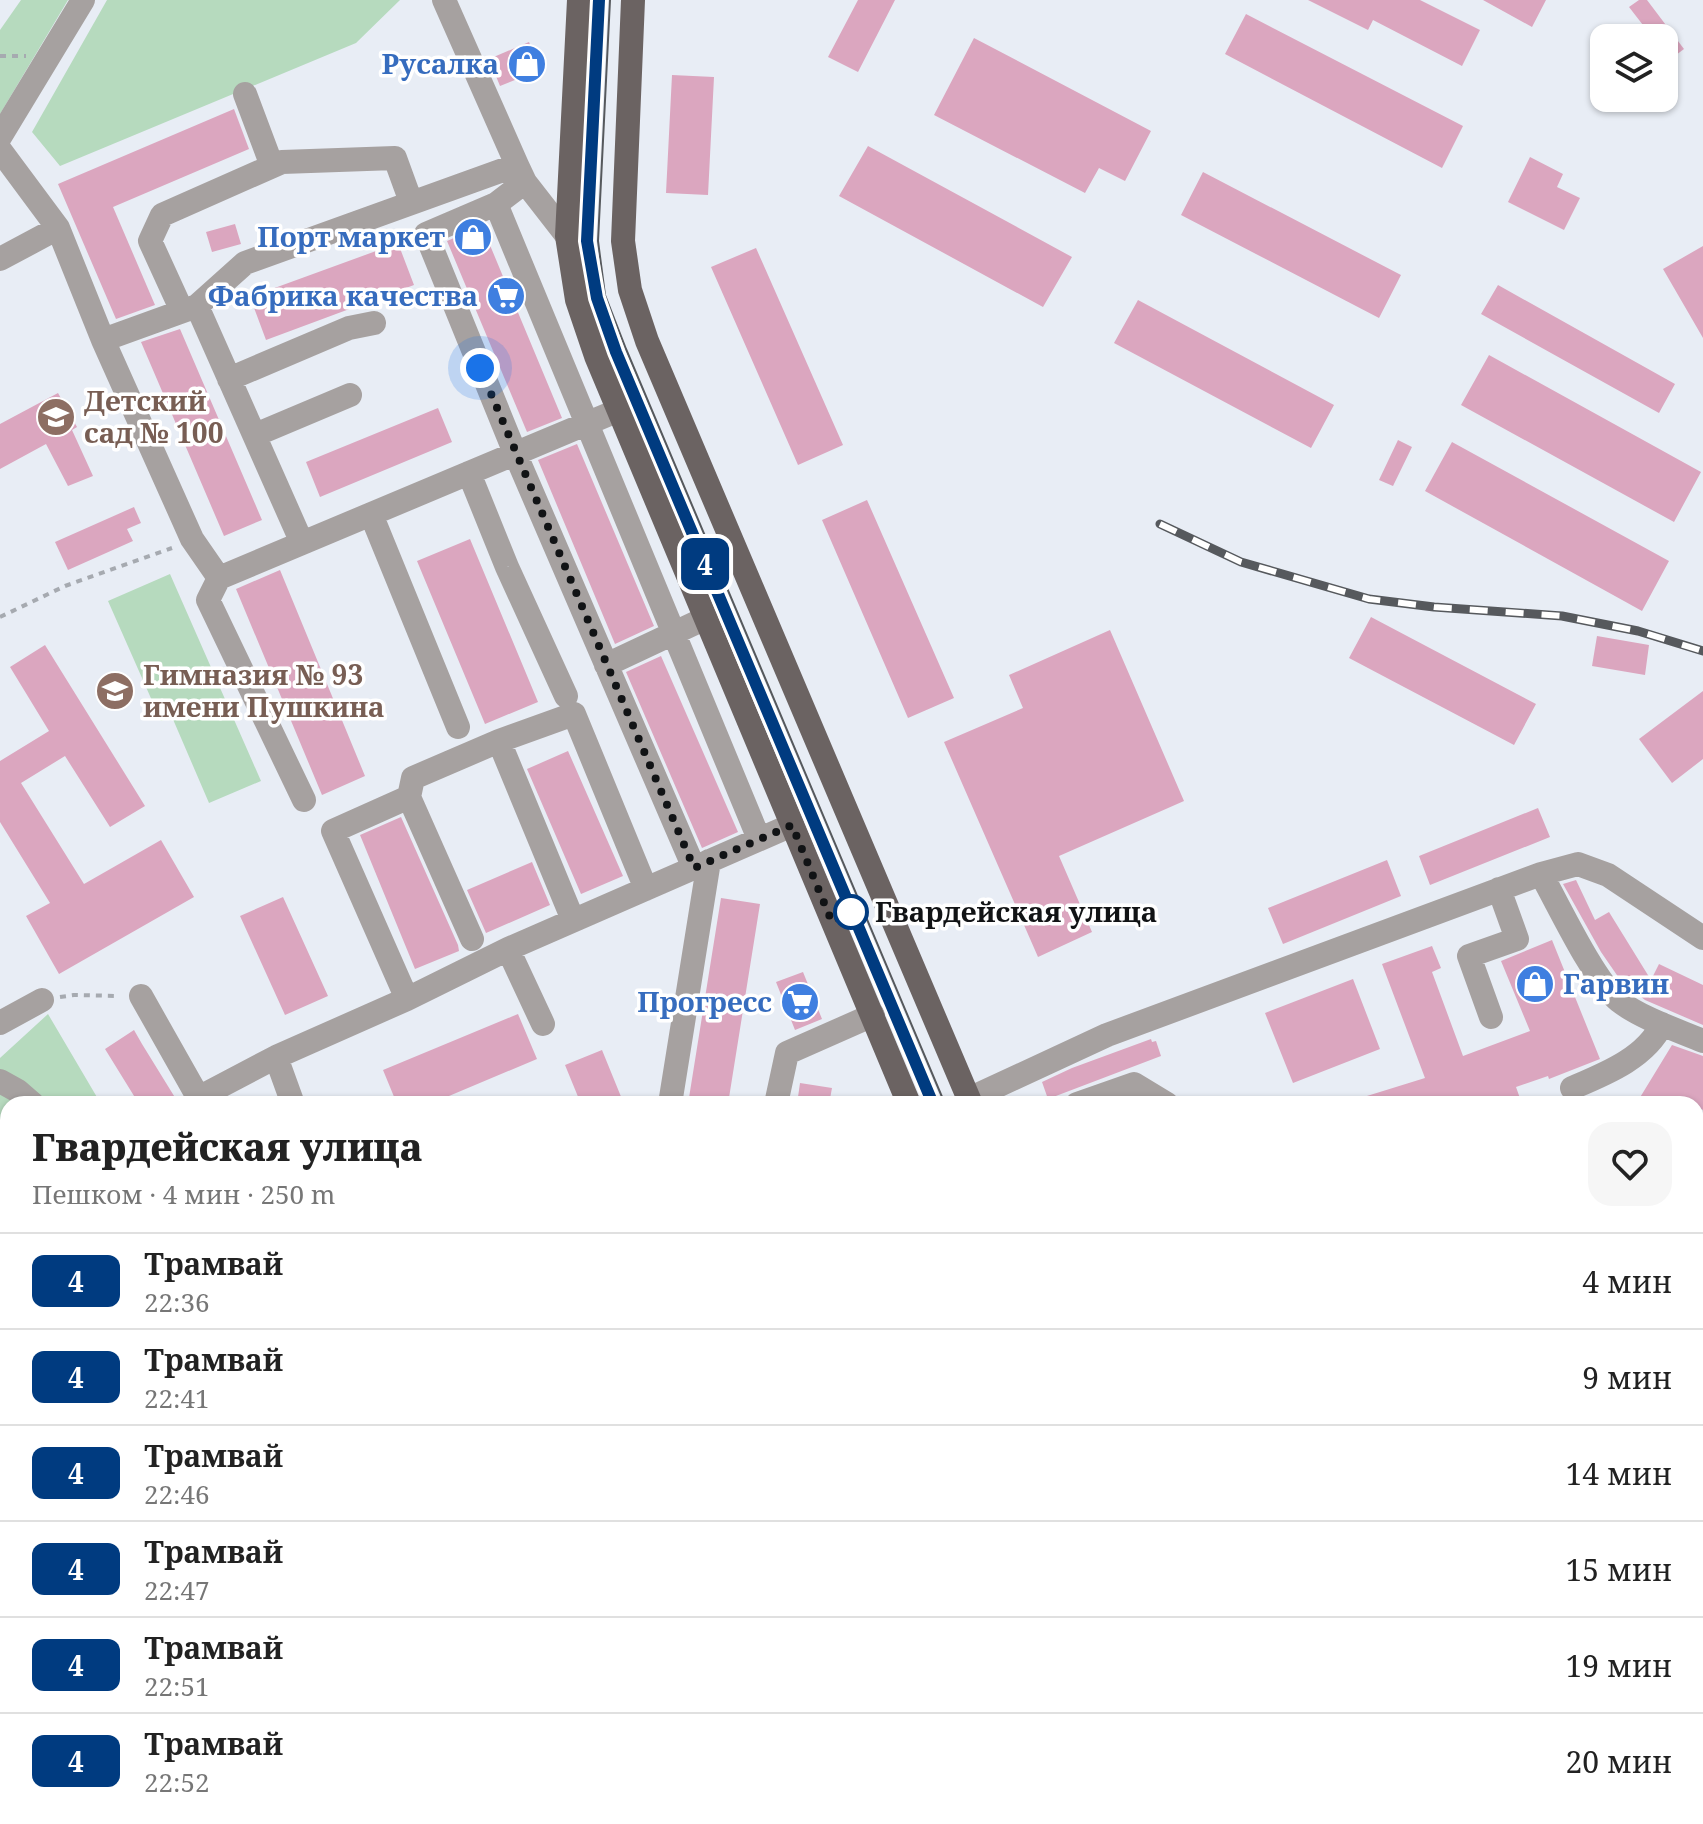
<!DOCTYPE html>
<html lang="ru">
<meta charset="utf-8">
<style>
body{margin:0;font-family:"Noto Serif",serif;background:#f6f6f6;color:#222;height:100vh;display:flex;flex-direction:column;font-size:30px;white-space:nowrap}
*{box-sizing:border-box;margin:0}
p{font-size:26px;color:#767676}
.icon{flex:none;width:44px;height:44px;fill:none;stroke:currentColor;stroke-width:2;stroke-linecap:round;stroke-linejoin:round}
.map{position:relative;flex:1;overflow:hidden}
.panel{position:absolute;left:0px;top:1096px;width:1704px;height:728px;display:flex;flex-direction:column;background:#fff;border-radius:24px 24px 0 0;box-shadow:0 2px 6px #0004}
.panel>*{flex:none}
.badge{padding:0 16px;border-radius:12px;font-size:28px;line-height:52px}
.controls{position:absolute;left:1590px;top:24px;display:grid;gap:16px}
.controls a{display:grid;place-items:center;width:88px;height:88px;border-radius:16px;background:#fff;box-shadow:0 2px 6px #0004;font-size:40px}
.you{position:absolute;width:40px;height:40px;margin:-20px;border:6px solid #fff;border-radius:50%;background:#1a73e8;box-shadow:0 0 0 12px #1a73e833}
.map>.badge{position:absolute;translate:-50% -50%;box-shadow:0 0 0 4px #fff}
.round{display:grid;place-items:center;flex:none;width:84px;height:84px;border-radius:24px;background:#f6f6f6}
.head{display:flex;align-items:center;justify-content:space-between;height:136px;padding:0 32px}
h1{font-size:38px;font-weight:800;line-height:60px}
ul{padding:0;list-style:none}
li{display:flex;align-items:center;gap:24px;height:96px;padding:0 32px;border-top:2px solid #e0e0e0}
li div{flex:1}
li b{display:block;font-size:30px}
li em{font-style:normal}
li .badge{min-width:88px;font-weight:700;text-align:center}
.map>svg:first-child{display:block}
.green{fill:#b6dabe}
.building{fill:#dba6bf}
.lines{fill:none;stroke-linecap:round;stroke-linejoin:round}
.path{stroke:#a6aab0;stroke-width:4;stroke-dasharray:6 6;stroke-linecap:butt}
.minor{stroke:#a6a1a0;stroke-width:24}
.major{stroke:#6b6362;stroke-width:24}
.tram{stroke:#56595d;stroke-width:2}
.rail-casing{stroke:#56595d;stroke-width:9}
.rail{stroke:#fff;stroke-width:6;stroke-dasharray:18;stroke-linecap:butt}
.line-casing{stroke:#fff;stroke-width:18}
.line{stroke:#003b80;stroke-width:12}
.walk{stroke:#111315;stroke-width:8;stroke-dasharray:0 14.4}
.stop-dot{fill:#fff;stroke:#003b80;stroke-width:4}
.labels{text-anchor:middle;stroke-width:7;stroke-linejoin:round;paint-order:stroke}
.shop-label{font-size:28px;font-weight:bold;fill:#366cbe;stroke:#fff;text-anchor:end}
.education-label{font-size:28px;font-weight:bold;fill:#785e54;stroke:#fff;text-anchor:start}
.stop-label{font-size:28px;font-weight:bold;fill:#111315;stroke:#fff;text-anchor:start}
</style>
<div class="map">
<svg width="1703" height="1824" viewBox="0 0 1703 1824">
<rect width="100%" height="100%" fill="#e8edf5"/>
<!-- green -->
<path class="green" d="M 21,0 L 68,0 L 0,114 L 0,30 Z
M 107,0 L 400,0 L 356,43 L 60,166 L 32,132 Z
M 170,574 L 261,781 L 209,803 L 172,717 L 161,721 L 108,601 Z
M 48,1014 L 101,1104 L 8,1104 L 8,1411 L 0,1396 L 0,1058 Z
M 8,1754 L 8,1816 L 76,1816 L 80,1824 L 4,1824 L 0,1760 Z
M 205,1816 L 292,1816 L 306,1824 L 209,1824 Z
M 410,1816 L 456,1816 L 453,1824 L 426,1824 Z"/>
<!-- building -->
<path class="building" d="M 858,0 L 895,0 L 858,72 L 828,57 Z
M 1308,0 L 1420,0 L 1480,30 L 1462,66 L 1373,20 L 1368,30 Z
M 1483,0 L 1546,0 L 1532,27 Z
M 1639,0 L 1647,0 L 1684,49 L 1664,64 L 1664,38 L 1653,38 L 1629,7 Z
M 1246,14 L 1463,126 L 1442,168 L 1225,54 Z
M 974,38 L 1151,131 L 1125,181 L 1099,168 L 1085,193 L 934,115 Z
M 529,42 L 540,70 L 500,86 L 489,59 Z
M 672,75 L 714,77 L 708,195 L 666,193 Z
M 234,109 L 249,149 L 113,207 L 155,305 L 116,319 L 58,184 Z
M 868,146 L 1072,257 L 1043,307 L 839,196 Z
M 1530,157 L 1563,174 L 1557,187 L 1580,198 L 1564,230 L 1508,202 Z
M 1203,172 L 1401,275 L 1379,318 L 1181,215 Z
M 235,224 L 241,244 L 212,252 L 206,232 Z
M 482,226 L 562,418 L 527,432 L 447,241 Z
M 398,243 L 414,285 L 266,340 L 250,297 Z
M 1703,246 L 1703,338 L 1663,269 Z
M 756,248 L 843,445 L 798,465 L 711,267 Z
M 1498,285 L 1675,384 L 1659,413 L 1481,314 Z
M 1138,300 L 1334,405 L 1311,448 L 1114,343 Z
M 180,329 L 262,520 L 224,536 L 141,342 Z
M 1489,355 L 1701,472 L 1674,522 L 1461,405 Z
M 58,393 L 77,427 L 72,430 L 93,476 L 68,486 L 46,444 L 0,469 L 0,424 Z
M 438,408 L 452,442 L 320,497 L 306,462 Z
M 1398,440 L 1412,447 L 1393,486 L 1379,480 Z
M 1452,442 L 1669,561 L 1642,611 L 1425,491 Z
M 577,444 L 654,626 L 615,644 L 538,460 Z
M 867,500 L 954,698 L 908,718 L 822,520 Z
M 134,507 L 141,523 L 127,529 L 133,541 L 68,570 L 55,542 Z
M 470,539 L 538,702 L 485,724 L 417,561 Z
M 280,570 L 365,776 L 322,795 L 236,589 Z
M 1371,617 L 1536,704 L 1514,745 L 1349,658 Z
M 1110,630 L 1184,801 L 1059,856 L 1092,932 L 1038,957 L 944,742 L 1023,708 L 1009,675 Z
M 1597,636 L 1649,645 L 1645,675 L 1592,666 Z
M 45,645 L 145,806 L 110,827 L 65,756 L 21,783 L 84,884 L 161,840 L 194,897 L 59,974 L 26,916 L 50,903 L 0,822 L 0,761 L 49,731 L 10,667 Z
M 661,656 L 738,832 L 702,848 L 626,672 Z
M 1703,691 L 1703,759 L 1672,783 L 1639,739 Z
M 568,751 L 623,876 L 581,894 L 527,769 Z
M 1538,808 L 1550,837 L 1430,885 L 1419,856 Z
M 401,817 L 458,945 L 459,951 L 415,969 L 360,835 Z
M 1387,860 L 1401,896 L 1283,944 L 1268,908 Z
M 532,862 L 550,905 L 486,933 L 467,890 Z
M 1576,880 L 1595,920 L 1609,912 L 1651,980 L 1659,964 L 1703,985 L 1703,1025 L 1645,1000 L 1621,981 L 1601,952 L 1563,884 Z
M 283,897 L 328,996 L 285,1015 L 240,916 Z
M 721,898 L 760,904 L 728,1104 L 688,1104 Z
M 1552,940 L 1600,1059 L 1549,1079 L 1548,1076 L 1516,1087 L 1522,1104 L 1354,1104 L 1354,1100 L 1425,1078 L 1382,964 L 1432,946 L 1441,968 L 1432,972 L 1463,1056 L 1530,1031 L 1501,961 Z
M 803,972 L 822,1019 L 795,1030 L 776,982 Z
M 1353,979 L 1380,1049 L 1293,1083 L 1265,1013 Z
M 518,1014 L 537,1059 L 430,1104 L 397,1104 L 383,1070 Z
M 134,1030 L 142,1044 L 179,1104 L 139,1104 L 105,1049 Z
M 1151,1039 L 1152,1042 L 1156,1041 L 1161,1056 L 1048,1099 L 1042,1082 L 1072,1068 Z
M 1672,1045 L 1703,1056 L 1703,1110 L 1684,1098 L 1680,1104 L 1636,1104 Z
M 602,1050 L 624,1104 L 581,1104 L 565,1065 Z
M 800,1083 L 832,1088 L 829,1104 L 797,1104 Z"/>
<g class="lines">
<!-- path -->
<path class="path" d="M 0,56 L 26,56
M 0,617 L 65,586 L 172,548
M 60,997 L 74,995 L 119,996
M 0,1475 L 8,1490
M 0,1544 L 8,1540
M 0,1593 L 6,1605"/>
<!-- minor -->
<path class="minor" d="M 444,0 L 517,165 L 525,182 L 567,236
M 245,94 L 272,166
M 0,137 L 83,0
M 0,150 L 58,228 L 103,340 L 192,539 L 219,578
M 525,182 L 496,204 L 759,839
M 496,204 L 426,234 L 515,453 L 694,868
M 0,259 L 58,228
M 197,306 L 302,543
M 182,311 L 150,241 L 162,215 L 282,162 L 395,158 L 411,202
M 103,340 L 197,306 L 245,263 L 517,165
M 229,379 L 349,328 L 374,323
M 255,435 L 350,395
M 469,473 L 507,567 L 566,696
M 371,514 L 458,727
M 606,665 L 706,618
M 499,741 L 574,714 L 646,889
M 409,797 L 413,778 L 499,741 L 573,920
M 304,800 L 208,600 L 219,578 L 619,410
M 1541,874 L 1578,864 L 1608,875 L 1703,938
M 508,949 L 543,1024
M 141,996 L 202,1104
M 407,999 L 508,949 L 792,825
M 1491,1017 L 1469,956 L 1517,939 L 1499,889
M 0,1023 L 42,1000
M 0,1081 L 18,1091 L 33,1104
M 1572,1088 C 1605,1074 1646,1058 1662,1024
M 198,1098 L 276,1057
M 969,1099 L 1107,1035 L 1541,874 C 1558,904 1594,981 1619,1001 C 1641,1018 1677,1030 1703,1041
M 293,1104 L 276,1057 L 407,999 L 333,831 L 409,797 L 472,939
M 670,1104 L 709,861
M 776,1104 L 787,1053 L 873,1015
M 1077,1104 L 1134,1084 L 1167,1104
M 1696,1123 L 1703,1127
M 0,1236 L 8,1228
M 1696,1306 L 1703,1301
M 1696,1396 L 1703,1401
M 1696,1459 L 1703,1465
M 1696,1502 L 1703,1499
M 1696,1579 L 1703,1574
M 1696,1626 L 1703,1633
M 1696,1715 L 1703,1721
M 1329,1816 L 1333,1824
M 824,1824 L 825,1816"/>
<!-- major -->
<path class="major" d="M 579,0 L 567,236 L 577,300 L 596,356 L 909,1104
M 633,0 L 623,241 L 630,290 L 647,341 L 971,1104
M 1211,1816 L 1215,1824
M 1265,1816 L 1268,1824"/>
<!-- tram -->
<path class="tram" d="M 610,0 L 598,241 L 605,295 L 626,349 L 945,1104
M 1228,1816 L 1231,1824
M 1243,1816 L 1246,1824"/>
<!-- rail casing -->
<g class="rail-casing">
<path id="rail" d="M 1160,524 L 1241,562 L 1369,599 L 1434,607 L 1562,616 L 1638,631 L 1703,651
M 3,1506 L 8,1513
M 0,1571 L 8,1585
M 126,1816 L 130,1824
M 359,1816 L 376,1824"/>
</g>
<!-- rail -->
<use href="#rail" class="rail"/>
</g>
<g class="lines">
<!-- line casing -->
<g class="line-casing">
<path id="line" d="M 599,0 L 587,241 L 597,298 L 616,352 L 933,1104"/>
</g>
<!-- line -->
<use href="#line" class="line"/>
<!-- walk -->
<path class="walk" d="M 480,368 L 694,868 L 792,825 L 832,922 L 851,912"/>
</g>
<!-- icons -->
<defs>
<g id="shop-disc" transform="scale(2)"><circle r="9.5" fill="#3f7fe0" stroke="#fff"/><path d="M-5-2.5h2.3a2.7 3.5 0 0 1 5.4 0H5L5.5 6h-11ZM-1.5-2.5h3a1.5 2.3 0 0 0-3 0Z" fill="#fff"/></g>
<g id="supermarket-disc" transform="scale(2)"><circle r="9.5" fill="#3f7fe0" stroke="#fff"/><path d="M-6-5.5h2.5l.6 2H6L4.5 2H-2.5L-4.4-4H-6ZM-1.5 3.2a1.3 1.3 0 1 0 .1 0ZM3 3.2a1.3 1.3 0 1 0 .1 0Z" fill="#fff"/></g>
<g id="school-disc" transform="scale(2)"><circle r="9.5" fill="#8d6e63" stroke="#fff"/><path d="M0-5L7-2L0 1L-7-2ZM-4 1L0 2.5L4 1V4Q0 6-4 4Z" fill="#fff"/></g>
</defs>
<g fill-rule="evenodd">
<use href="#shop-disc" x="527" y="64"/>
<use href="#shop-disc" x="473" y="237"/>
<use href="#supermarket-disc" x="506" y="296"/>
<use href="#school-disc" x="56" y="417"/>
<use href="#school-disc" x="115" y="691"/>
<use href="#shop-disc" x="1535" y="984"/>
<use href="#supermarket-disc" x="800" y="1002"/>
</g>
<!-- markers -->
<circle class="stop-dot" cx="851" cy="912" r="16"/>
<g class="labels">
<!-- shop labels -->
<g class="shop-label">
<text x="499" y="74">Русалка</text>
<text x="445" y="247">Порт маркет</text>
<text x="478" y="306">Фабрика качества</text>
<text x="1563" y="994" text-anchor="start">Гарвин</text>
<text x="772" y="1012">Прогресс</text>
</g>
<!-- education labels -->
<g class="education-label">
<text x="84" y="411">Детский<tspan x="84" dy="32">сад № 100</tspan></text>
<text x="143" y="685">Гимназия № 93<tspan x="143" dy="32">имени Пушкина</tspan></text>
</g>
<!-- stop labels -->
<g class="stop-label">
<text x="875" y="922">Гвардейская улица</text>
</g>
</g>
</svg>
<div class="controls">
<a><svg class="icon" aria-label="layers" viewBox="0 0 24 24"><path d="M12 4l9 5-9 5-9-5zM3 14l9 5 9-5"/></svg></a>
</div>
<div class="you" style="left:480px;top:368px"></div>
<b class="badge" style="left:705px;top:564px;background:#003b80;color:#fff">4</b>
<section class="panel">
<div class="head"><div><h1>Гвардейская улица</h1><p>Пешком · 4 мин · 250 m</p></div><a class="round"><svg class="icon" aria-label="heart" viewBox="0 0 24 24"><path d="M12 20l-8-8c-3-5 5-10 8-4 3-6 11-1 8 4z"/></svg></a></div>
<ul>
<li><span class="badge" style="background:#003b80;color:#fff">4</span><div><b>Трамвай</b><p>22:36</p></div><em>4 мин</em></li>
<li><span class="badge" style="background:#003b80;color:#fff">4</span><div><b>Трамвай</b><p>22:41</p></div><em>9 мин</em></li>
<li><span class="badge" style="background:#003b80;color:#fff">4</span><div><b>Трамвай</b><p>22:46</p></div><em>14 мин</em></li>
<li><span class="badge" style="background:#003b80;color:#fff">4</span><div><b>Трамвай</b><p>22:47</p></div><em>15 мин</em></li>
<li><span class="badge" style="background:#003b80;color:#fff">4</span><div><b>Трамвай</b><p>22:51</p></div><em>19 мин</em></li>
<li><span class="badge" style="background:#003b80;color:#fff">4</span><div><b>Трамвай</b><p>22:52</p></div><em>20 мин</em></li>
</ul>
</section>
</div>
